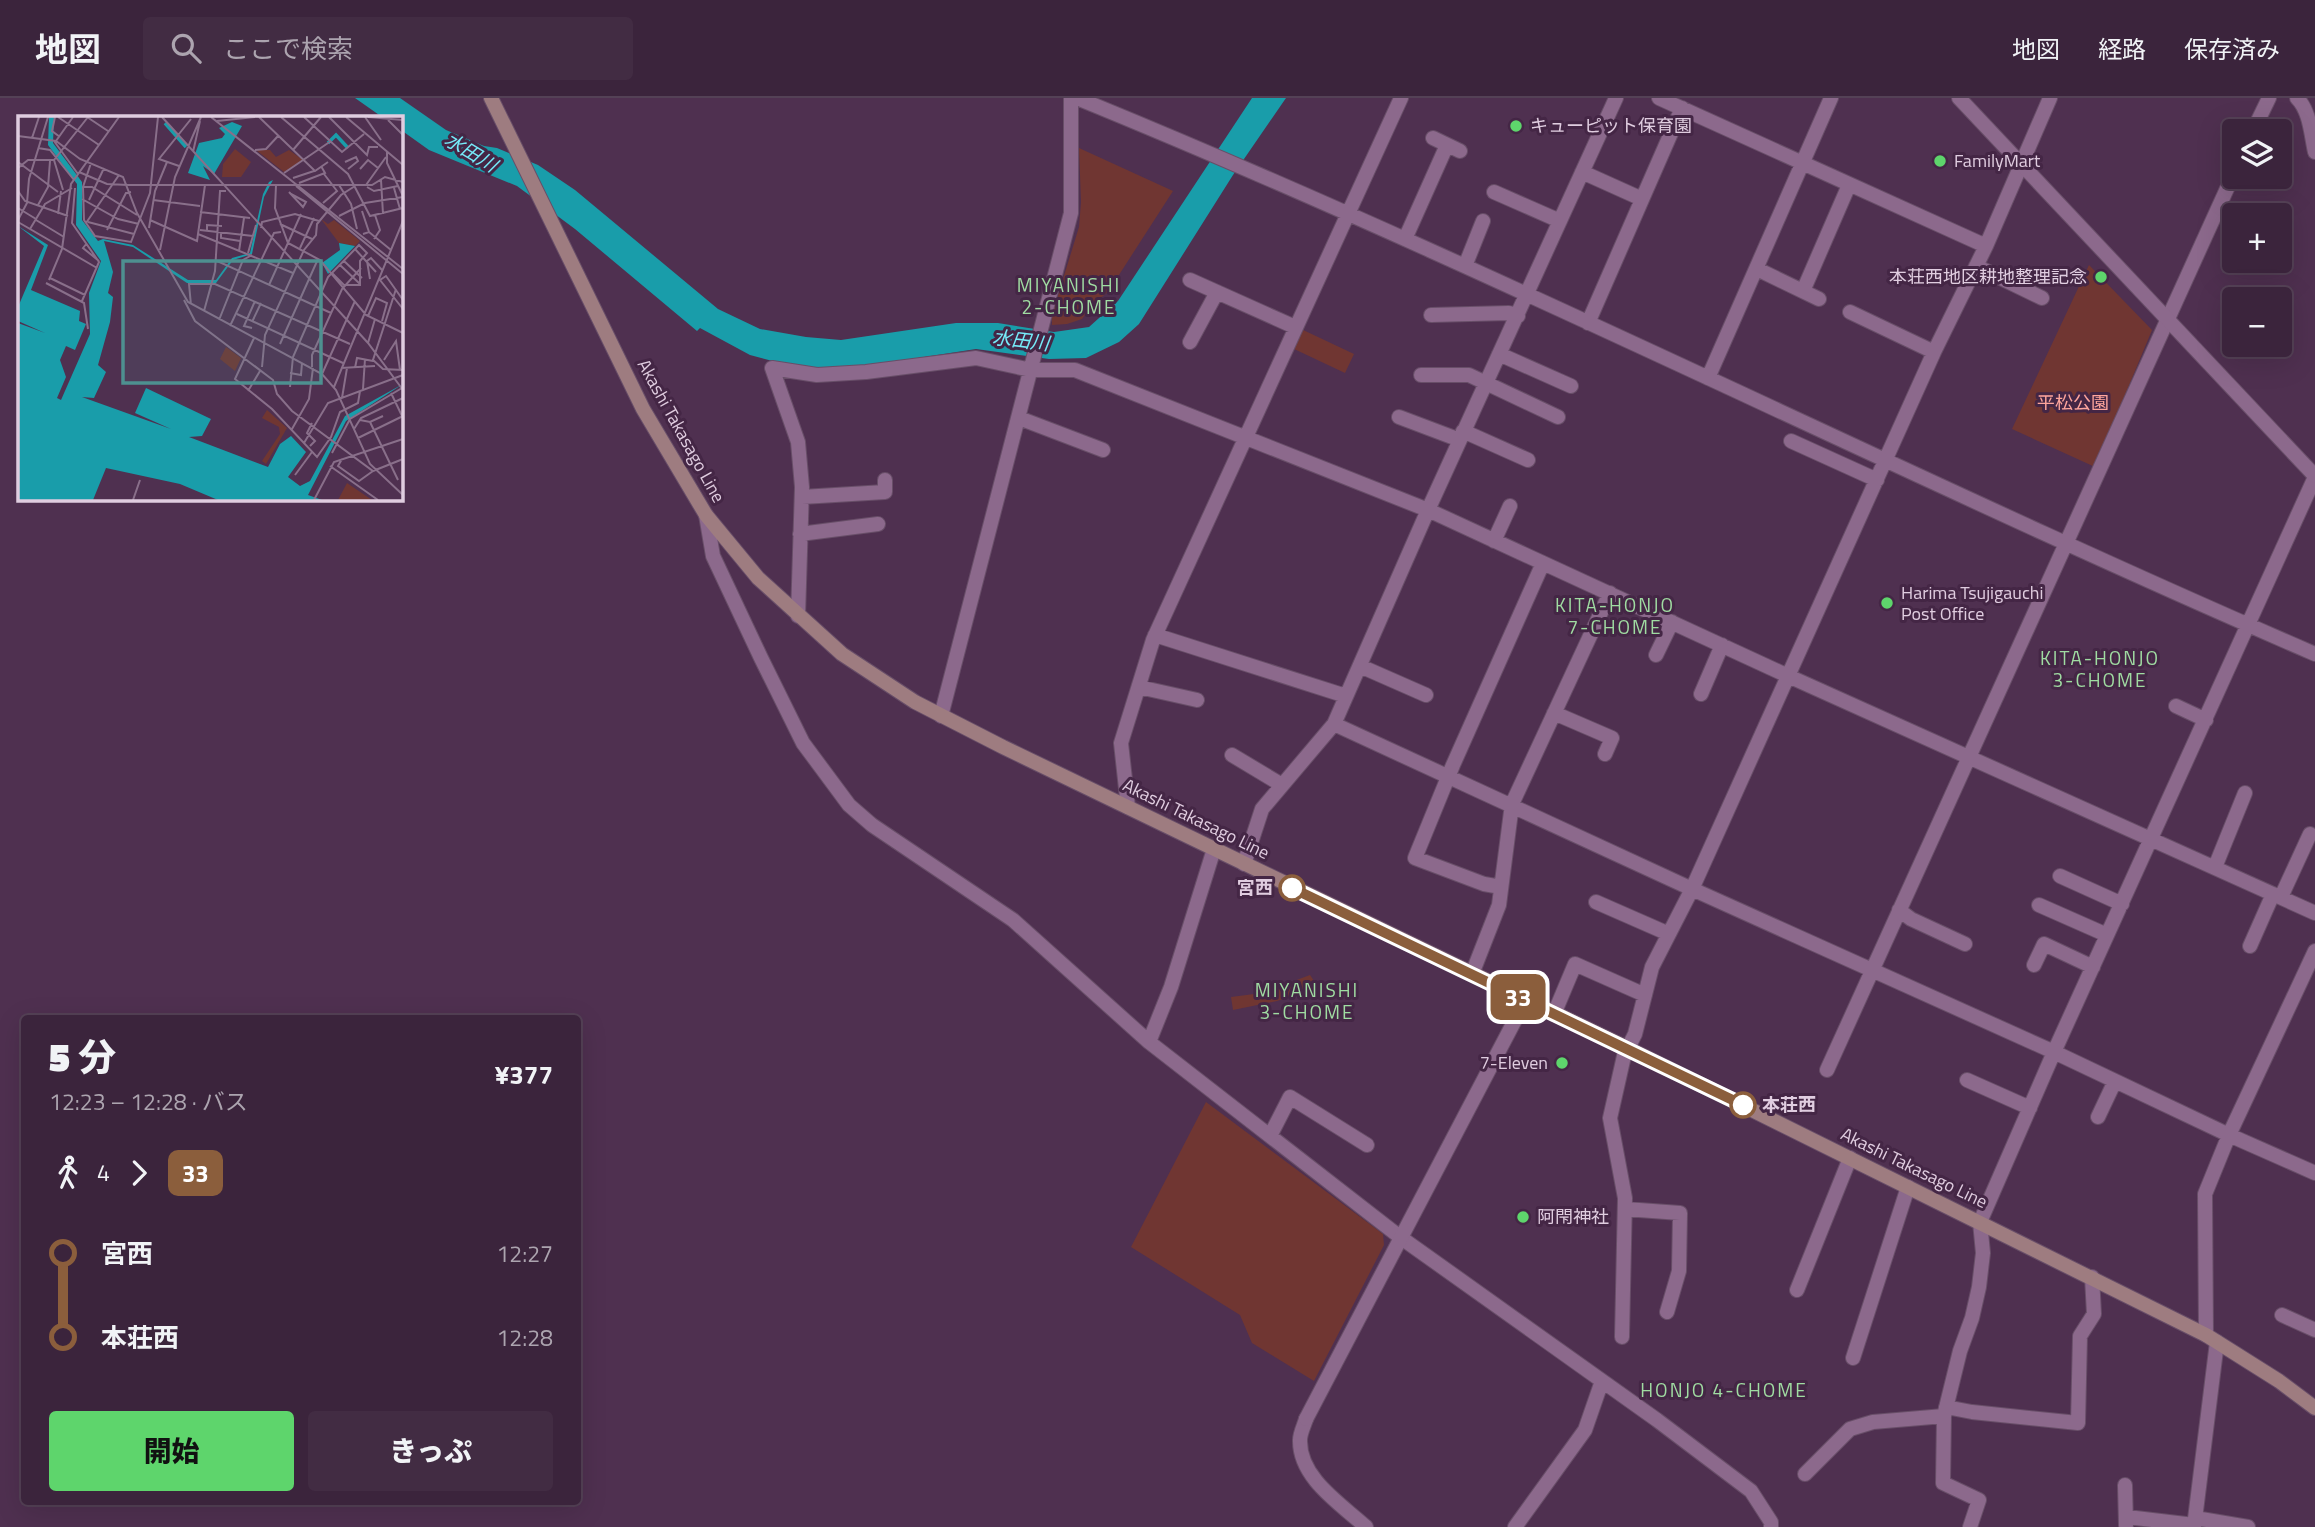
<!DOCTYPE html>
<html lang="ja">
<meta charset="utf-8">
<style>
body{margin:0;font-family:"Titillium Web","Noto Sans JP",sans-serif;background:#422c43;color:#f1f3f6;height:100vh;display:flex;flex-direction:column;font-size:26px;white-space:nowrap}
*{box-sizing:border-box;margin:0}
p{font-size:23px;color:#aca4af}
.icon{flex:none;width:38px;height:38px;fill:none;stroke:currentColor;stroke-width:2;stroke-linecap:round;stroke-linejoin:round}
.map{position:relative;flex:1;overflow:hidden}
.sheet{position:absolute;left:21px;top:917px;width:560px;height:490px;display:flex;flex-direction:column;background:#3b243c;border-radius:7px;box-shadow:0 7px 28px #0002,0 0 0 2px #544156}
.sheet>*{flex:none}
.badge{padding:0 14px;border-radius:10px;font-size:24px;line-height:46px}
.fabs{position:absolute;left:2222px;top:21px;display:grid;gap:14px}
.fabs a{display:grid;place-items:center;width:70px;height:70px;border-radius:7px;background:#3b243c;box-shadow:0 7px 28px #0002,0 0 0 2px #544156;font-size:35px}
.map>.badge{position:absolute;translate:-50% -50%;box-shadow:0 0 0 4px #fff}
.legs{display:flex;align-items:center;gap:10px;height:77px;padding:0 28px;font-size:23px}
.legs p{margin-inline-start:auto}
.overview{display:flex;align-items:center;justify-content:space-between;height:119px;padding:0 28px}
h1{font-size:38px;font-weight:800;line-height:52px}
.action{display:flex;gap:14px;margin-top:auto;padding:14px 28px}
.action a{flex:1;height:80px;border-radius:7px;background:#5ed56c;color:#111;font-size:28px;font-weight:800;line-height:80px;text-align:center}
.action a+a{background:#422c43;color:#f1f3f6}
ul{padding:0 28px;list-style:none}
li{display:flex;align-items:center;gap:24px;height:84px;font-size:26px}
li i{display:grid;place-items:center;width:10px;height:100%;margin:0 9px;background:currentColor}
li i::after{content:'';width:18px;height:18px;margin:-9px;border:5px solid;border-radius:50%;background:#3b243c}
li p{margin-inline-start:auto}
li:first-child i{background:linear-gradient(#0000 50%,currentColor 0)}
li:last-child i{background:linear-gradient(currentColor 50%,#0000 0)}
header{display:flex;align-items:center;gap:42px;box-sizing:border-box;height:98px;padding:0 35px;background:#3b243c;border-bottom:2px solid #544156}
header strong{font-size:33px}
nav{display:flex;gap:38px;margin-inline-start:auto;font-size:24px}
.search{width:490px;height:63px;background:#422c43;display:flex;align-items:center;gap:18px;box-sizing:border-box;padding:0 24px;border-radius:7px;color:#aca4af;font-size:26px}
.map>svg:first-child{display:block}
.green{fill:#703632}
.water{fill:#199daa}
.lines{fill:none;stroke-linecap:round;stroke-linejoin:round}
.minor-casing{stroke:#684e68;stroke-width:16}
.tertiary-casing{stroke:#684e68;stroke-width:16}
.secondary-casing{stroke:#684e68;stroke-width:16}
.minor{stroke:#8c698c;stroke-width:14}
.tertiary{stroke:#8c698c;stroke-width:14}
.secondary{stroke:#9e7c80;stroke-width:14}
.line-1-casing{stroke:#fff;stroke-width:16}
.line-1{stroke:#8b5e3c;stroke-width:10}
.poi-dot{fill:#5ed56c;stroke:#442645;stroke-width:2.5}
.stop-1-dot{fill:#fff;stroke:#8b5e3c;stroke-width:3.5}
.labels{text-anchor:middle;stroke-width:6;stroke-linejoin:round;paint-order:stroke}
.poi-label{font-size:18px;fill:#e0cde0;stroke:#442645;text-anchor:start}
.park-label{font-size:18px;fill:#fea59c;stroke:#442645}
.street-label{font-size:18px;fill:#e0cde0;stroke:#442645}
.stop-label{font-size:18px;font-weight:bold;fill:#e0cde0;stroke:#442645;text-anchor:end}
.water-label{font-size:19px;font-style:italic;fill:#76ebf9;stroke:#442645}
.neighbourhood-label{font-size:19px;letter-spacing:2px;fill:#a0dca2;stroke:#442645}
.inset-river{fill:none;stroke:#199daa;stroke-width:3.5}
.inset-road{fill:none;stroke:#896f8a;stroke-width:2}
.view{fill:#4e9090;fill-opacity:0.15;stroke:#4e9090;stroke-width:3.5}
.inset-edge{fill:none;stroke:#e0cde0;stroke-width:3.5}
</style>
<header>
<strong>地図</strong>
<div class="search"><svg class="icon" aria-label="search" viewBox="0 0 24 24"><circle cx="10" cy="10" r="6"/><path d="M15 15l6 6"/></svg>ここで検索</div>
<nav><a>地図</a><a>経路</a><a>保存済み</a></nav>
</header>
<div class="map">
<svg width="2315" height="1429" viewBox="0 0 2315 1429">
<rect width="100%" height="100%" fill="#4f3050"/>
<!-- green -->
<path class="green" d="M 1079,50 L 1173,93 L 1108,194 L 1093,206 L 1082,221 L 1067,226 L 1052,227 L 1052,217 L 1079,129 L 1081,104 Z
M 2089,167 L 2152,232 L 2095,369 L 2012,331 Z
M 1301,231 L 1354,256 L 1345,275 L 1292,250 Z
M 1310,877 L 1318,889 L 1277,903 L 1233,912 L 1231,899 L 1262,895 Z
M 1206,1004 L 1383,1136 L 1384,1147 L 1314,1283 L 1252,1245 L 1240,1217 L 1131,1149 Z"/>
<!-- water -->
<path class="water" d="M 355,0 L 400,0 L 446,32 L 484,48 L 497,50 L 538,67 L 575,92 L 718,211 L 760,231 L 806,239 L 841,242 L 956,225 L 998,225 L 1054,234 L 1089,229 L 1118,203 L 1252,0 L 1286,0 L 1233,77 L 1139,226 L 1119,244 L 1086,260 L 1049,261 L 976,251 L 846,271 L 803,271 L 750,257 L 700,230 L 697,233 L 575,131 L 517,88 L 429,52 L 401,32 L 401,19 L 382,19 Z"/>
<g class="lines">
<!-- minor casing -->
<g class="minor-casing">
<path id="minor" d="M 1077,0 C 1496,171 1900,377 2315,556
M 1659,0 L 1986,148
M 2297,0 C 2310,13 2311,36 2315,54
M 2253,33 L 2269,0
M 1433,40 L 1460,53
M 1582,74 L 1642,101
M 1494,94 L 1560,123
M 1405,141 L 1447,47
M 1465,168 L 1483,123
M 1976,168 L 2042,200
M 1757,171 L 1819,201
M 1190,182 L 1295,229
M 1803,193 L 1849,87
M 1850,214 L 1934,254
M 1431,217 L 1509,215 L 1518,218
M 1588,225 L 1682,10
M 1190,244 L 1217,194
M 1499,256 L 1571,288
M 1421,277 L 1469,277 L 1558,319
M 1708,280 L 1831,0
M 1399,319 L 1460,342
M 1019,320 L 1103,352
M 1463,333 L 1528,362
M 1791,343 L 1877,382
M 802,399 L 885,394 L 885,382
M 706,417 L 713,458 L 761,560 L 803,645 L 849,707 L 872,727 L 1013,822 L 1149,944 L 1400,1139 L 1657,1322 L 1751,1393 L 1771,1424 L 1771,1429
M 800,436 L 878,426
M 1494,443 L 1510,408
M 798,518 L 802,389 L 798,344 L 772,270 L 817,277 L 866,274 L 976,260 L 1031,272 L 1075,272 L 1428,412 L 1786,577 L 2315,815
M 1155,537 L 1346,598
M 1656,557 L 1672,524
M 1360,568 L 1426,597
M 1139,589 L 1197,602
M 1701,596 L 1722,547
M 2176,608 L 2206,622
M 1554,615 L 1612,640 L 1605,656
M 941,618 L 1071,115 L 1071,0
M 1334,626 L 1692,791 L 2054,954 L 2229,1037 L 2315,1075
M 1232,657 L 1282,687
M 1128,709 L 1121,645 L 1153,542 L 1401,0
M 1244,766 L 1262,711 L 1334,626 L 1428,412 L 1616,0
M 2215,769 L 2245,695
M 2060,778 L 2122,806
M 1501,789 L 1484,786 L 1415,760 L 1453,667 L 1543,465
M 2281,799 L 2310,736
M 1596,804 L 1669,836
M 2039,807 L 2107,837
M 1899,812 L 1911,821 L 1965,846
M 2250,848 L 2273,796
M 2034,867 L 2044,846 L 2093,869
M 1472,876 L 1499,807 L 1512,706 L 1610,495
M 1554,916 L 1575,866 L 1645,897
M 1149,944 L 1171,889 L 1214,751
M 1827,972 L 2235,73
M 1967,982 L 2030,1010
M 2098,1019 L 2115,983
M 1270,1038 L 1290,999 L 1367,1047
M 1625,1111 L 1680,1115 L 1679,1173 L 1667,1214
M 1797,1192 L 1850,1060
M 2282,1217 L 2315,1232
M 2206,1237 L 2205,1096 L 2229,1037 L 2315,853
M 1622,1239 L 1625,1100 L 1610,1020 L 1624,958 L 1635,936 L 1652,869 L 1692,791 L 1934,254 L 1986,148 L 2050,0
M 1853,1260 L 1908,1089
M 1946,1309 L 1972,1314 L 2078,1325 L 2080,1238 L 2094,1216 L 2092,1179
M 1306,1321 C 1304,1328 1300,1335 1300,1342 C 1299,1380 1341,1406 1366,1429
M 1805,1376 L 1850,1331 L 1873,1324 L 1944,1318
M 2125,1387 L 2126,1427
M 2127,1419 L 2194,1427
M 2195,1420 L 2248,1429
M 1515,1429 L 1585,1332 L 1602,1283
M 1970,1429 L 1979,1402 L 1943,1385 L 1944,1318 L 1960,1253 L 1972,1220 L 1979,1189 L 1983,1155 L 1980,1124 L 2054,954 L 2315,379
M 2194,1429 L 2217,1244"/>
</g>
<!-- tertiary casing -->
<g class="tertiary-casing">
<path id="tertiary" d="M 1959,0 L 2315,378
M 1306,1321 L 1525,903"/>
</g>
<!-- secondary casing -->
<g class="secondary-casing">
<path id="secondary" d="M 491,0 L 643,311 L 706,417 L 758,480 L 842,556 L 915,604 L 1003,649 L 1629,951 L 2206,1237 L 2279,1283 L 2315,1310"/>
</g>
<!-- minor -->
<use href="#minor" class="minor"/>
<!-- tertiary -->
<use href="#tertiary" class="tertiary"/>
<!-- secondary -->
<use href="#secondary" class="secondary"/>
</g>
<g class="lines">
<!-- line-1 casing -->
<g class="line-1-casing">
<path id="line-1" d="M 1292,790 L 1743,1007"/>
</g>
<!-- line-1 -->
<use href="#line-1" class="line-1"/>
</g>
<!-- markers -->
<g class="poi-dot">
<circle cx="1516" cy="28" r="7"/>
<circle cx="1940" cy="63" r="7"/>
<circle cx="2101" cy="179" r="7"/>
<circle cx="1887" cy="505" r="7"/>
<circle cx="1562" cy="965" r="7"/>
<circle cx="1523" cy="1119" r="7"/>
</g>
<g class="stop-1-dot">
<circle cx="1292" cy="790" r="12"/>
<circle cx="1743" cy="1007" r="12"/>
</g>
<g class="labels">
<!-- poi labels -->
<g class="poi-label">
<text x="1530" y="34">キューピット保育園</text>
<text x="1954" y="69">FamilyMart</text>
<text x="2087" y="185" text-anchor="end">本荘西地区耕地整理記念</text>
<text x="1901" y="501">Harima Tsujigauchi<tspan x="1901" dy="21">Post Office</tspan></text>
<text x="1548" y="971" text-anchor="end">7-Eleven</text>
<text x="1537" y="1125">阿閇神社</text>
</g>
<!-- park labels -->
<g class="park-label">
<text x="2073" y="311">平松公園</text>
</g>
<!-- street labels -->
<g class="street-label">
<text transform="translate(681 333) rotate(61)" y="6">Akashi Takasago Line</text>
<text transform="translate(1196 721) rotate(26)" y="6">Akashi Takasago Line</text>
<text transform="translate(1914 1070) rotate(26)" y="6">Akashi Takasago Line</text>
</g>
<!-- stop labels -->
<g class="stop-label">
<text x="1273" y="796">宮西</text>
<text x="1762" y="1013" text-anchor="start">本荘西</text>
</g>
<!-- water labels -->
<g class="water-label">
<text transform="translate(471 54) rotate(31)" y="7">水田川</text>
<text transform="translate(1021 242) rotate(7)" y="7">水田川</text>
</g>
<!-- neighbourhood labels -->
<g class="neighbourhood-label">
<text x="1069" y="194">MIYANISHI<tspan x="1069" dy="22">2-CHOME</tspan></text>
<text x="1615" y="514">KITA-HONJO<tspan x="1615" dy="22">7-CHOME</tspan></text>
<text x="2100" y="567">KITA-HONJO<tspan x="2100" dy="22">3-CHOME</tspan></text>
<text x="1307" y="899">MIYANISHI<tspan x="1307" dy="22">3-CHOME</tspan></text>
<text x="1724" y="1299">HONJO 4-CHOME</text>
</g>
</g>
<!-- overview -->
<g transform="translate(18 18)">
<rect width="385" height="385" fill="#4f3050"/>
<path d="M 217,33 L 233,46 L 223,61 L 204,61 L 205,48 ZM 238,34 L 252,34 L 258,41 L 271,34 L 285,44 L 266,56 ZM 303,103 L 310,108 L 316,104 L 342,125 L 337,130 L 321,127 ZM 208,231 L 223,242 L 217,255 L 202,243 ZM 249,294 L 269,312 L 248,348 L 244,345 L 262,318 L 261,311 L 244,302 ZM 329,367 L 354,384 L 320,384 Z" fill="#703632"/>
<path d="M 31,1 L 36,1 L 35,27 L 64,66 L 64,104 L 80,125 L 85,123 L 115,129 L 170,164 L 198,164 L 214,142 L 232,137 L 245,78 L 251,66 L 255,64 L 246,81 L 234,138 L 215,144 L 198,167 L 169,167 L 115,131 L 86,125 L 95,156 L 90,177 L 95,181 L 92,206 L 80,249 L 88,256 L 76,282 L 64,281 L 153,313 L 117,297 L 128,272 L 193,303 L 184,320 L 171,321 L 250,351 L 262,328 L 273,320 L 288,336 L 270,361 L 282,370 L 292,365 L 327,300 L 385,268 L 328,305 L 290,379 L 304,384 L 200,384 L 162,368 L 88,352 L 75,384 L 0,384 L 0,207 L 27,217 L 0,205 L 0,191 L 26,130 L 0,110 L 30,129 L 13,174 L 62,195 L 61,205 L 68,208 L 57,234 L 48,230 L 42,244 L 48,261 L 39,282 L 43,284 L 72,218 L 71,177 L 83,145 L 58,109 L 59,68 L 30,29 ZM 214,6 L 224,10 L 196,58 L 185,50 L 192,64 L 170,57 L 181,27 L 204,22 L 207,18 L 201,12 ZM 321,127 L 337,130 L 310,158 L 304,147 L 322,134 Z" fill="#199daa"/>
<path class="inset-river" d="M 147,7 L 168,31M 310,27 L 318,19 L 330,32"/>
<path class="inset-road" d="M 37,1 L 34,15 L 42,21M 40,1 L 81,29M 69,1 L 90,15M 144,1 L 350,227 L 385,274M 193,1 L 385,153M 241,1 L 297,55 L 310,46M 263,1 L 330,58 L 352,100 L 385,92M 286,1 L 324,36 L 346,18M 311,1 L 349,39 L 351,31 L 360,31M 328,1 L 385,49M 347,1 L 363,24M 350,1 L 385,4M 370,4 L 385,19M 199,5 L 237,1M 0,20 L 38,25 L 62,43 L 105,61 L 119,97 L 170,186 L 304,258 L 318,274 L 352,348 L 385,379M 14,22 L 21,1M 36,25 L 60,58M 38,25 L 55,1M 20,32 L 32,34 L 56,64M 237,34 L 248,33 L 260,20M 275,34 L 303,1M 175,36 L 182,5M 369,36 L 369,47 L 385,80M 36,44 L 45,74M 0,46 L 40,76M 327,46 L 338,41 L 340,45 L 330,53M 73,47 L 65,71 L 66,104 L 77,120 L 113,126 L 132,77 L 140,1M 161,50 L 141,43 L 173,3M 0,52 L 10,44 L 36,44 L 70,1M 342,53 L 350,44 L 360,52M 61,56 L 89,68 L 110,69M 266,57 L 313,25M 275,62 L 296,55M 363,64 L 365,98M 281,67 L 307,57 L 303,50M 110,69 L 354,69 L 367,61 L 385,66M 258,69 L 257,92 L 270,127 L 302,144 L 348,199 L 385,217M 321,69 L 333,88 L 339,113M 348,69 L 368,41M 278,70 L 385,158M 65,71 L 74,71 L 119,99M 349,71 L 356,75 L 380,70M 57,72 L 54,107 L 81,146 L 64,185M 376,72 L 382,93M 0,75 L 7,85 L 50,100M 271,76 L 285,91 L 288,86 L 273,78M 64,83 L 100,103 L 121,108M 71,84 L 86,52M 135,84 L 182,90M 305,87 L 319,75 L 306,58M 20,89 L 30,71 L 32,45M 0,92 L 18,103M 344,95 L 351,116M 182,96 L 232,102M 40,98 L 43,75M 321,100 L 347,87 L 385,81M 0,104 L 9,87 L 11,63 L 30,1M 18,104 L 46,121M 132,104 L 179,125 L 187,69M 0,106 L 79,152M 70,106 L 116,118M 68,107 L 101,59M 262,108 L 294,123M 131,112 L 137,75 L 149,46M 243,112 L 244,106 L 277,98 L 301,105M 12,113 L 27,88 L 54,72M 89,114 L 108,77 L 113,76M 182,114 L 235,120M 189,115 L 189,109 L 204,110M 203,116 L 203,122 L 222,125M 180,118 L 275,157M 345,118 L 351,116 L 373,134M 356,123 L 362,114 L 357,99M 69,127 L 65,132 L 81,145M 282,132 L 296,102M 44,133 L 53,68 L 101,1M 337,133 L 358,156M 142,134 L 157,61 L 183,1M 221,135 L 226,102M 230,137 L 238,109M 197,144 L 313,197M 326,145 L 344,162M 322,149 L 342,168M 32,162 L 67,179M 352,163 L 349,145 L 353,142 L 364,154M 31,164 L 44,133M 28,167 L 66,187 L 70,213M 251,169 L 283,98M 378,173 L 355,244 L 365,253 L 385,254M 166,184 L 177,205 L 255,264 L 259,278 L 274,295 L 355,355 L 385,343M 385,184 L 368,160 L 362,164 L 385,193M 173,189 L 171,168 L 197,168 L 332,228M 186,195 L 197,155 L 202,75 L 208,75M 219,198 L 325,247M 350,200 L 358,182 L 369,187 L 364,205M 201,204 L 225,144 L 234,139M 234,206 L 243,187M 212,210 L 256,117 L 263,116M 234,212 L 226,210 L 237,185M 236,222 L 217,263 L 254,293 L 299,341 L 313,321 L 322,296 L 340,287 L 342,275M 350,227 L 357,203M 262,228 L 300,143M 366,244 L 378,225 L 382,254M 244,251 L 247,219 L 286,134 L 298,119 L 299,108 L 323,79 L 337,70M 294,251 L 294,239 L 324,173 L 343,152M 323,252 L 357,250M 337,252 L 339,242 L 355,245M 272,257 L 283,259 L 284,247M 304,258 L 337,185M 272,271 L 275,241 L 310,161 L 311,160 L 341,129 L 349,137 L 342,145 L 342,169 L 326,169 L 314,157M 316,271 L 385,105M 345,273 L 347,243M 230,275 L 242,255M 373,277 L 385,302M 324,282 L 329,252M 342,304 L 352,306 L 365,300M 352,306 L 380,364M 274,313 L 291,283 L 295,252M 336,313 L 343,302 L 385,282M 340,322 L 385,300M 286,327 L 310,287 L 385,259M 292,330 L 297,325 L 289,317 L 294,307M 314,337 L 332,303 L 384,272M 324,343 L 320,350 L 341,365 L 355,355M 312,350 L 360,384M 277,359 L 294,336M 115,384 L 122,364M 296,384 L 316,346 L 385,323"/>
<path class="view" d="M 105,145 L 303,145 L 303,267 L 105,267 Z"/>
<rect width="385" height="385" class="inset-edge"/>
</g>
</svg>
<div class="fabs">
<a><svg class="icon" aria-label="layers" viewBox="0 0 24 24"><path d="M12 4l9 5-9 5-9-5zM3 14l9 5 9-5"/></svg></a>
<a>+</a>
<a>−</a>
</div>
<b class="badge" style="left:1518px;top:899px;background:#8b5e3c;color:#fff">33</b>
<section class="sheet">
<div class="overview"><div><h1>5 分</h1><p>12:23 – 12:28 · バス</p></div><b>¥377</b></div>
<div class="legs"><svg class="icon" aria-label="walk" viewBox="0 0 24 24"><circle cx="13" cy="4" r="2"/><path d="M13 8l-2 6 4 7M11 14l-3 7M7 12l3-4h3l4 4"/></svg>4<svg class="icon" aria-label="forward" viewBox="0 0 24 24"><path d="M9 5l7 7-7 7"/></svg><b class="badge" style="background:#8b5e3c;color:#fff">33</b></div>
<ul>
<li><i style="color:#8b5e3c"></i><b>宮西</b><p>12:27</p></li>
<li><i style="color:#8b5e3c"></i><b>本荘西</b><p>12:28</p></li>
</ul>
<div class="action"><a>開始</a><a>きっぷ</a></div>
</section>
</div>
